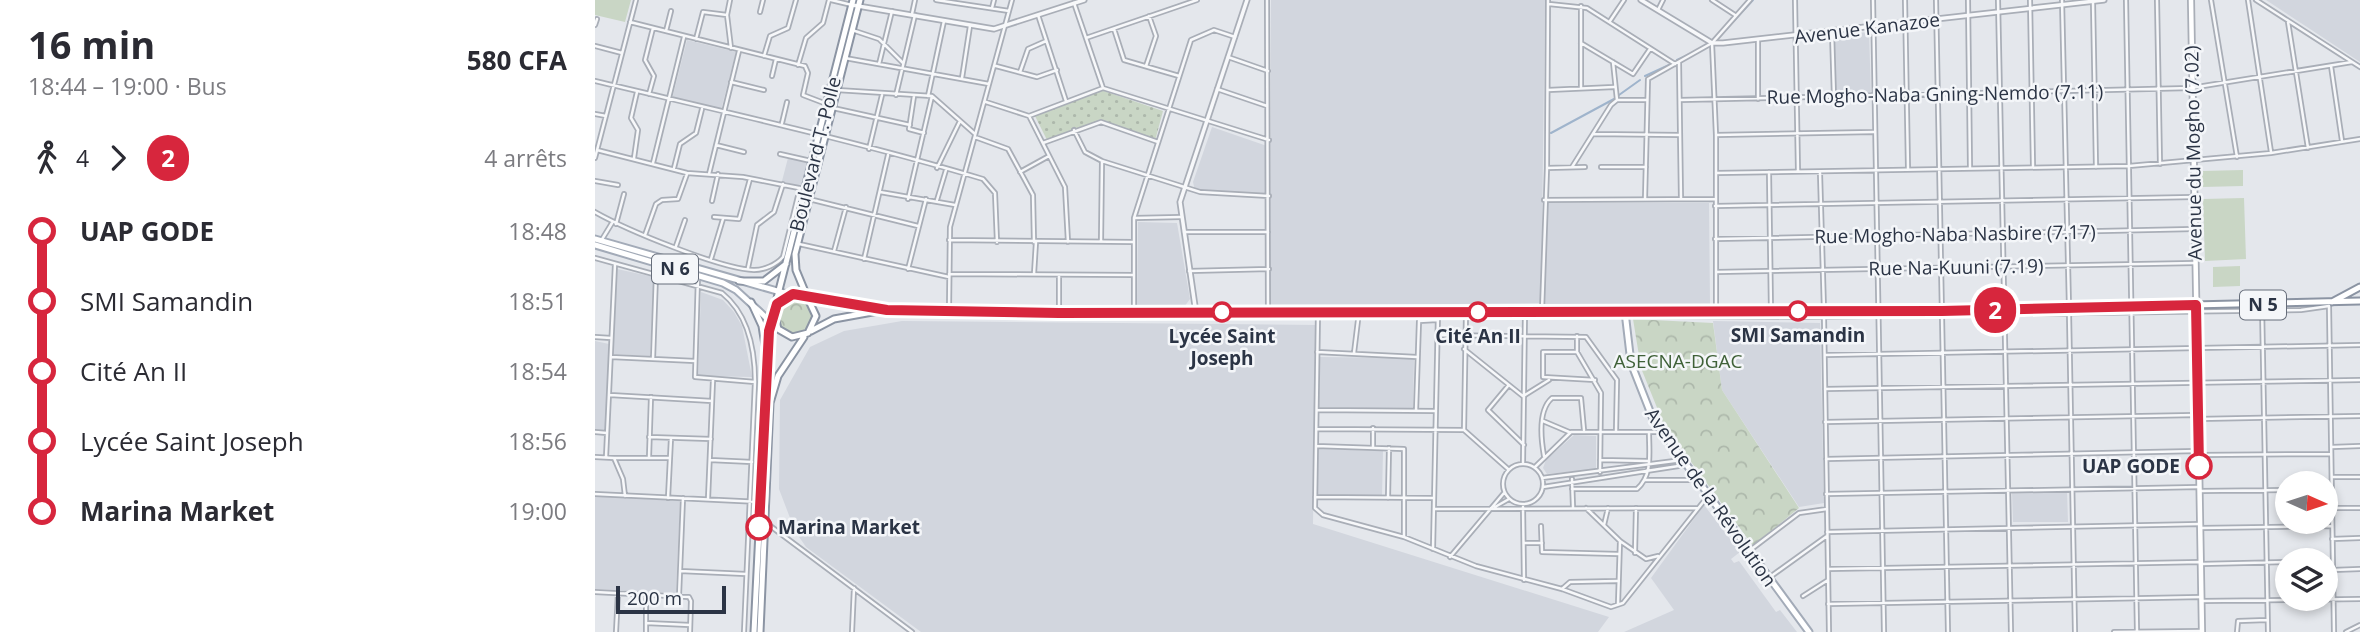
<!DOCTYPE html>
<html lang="fr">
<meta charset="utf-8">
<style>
body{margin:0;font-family:"Open Sans",sans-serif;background:#f7f7f7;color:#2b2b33;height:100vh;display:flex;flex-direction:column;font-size:26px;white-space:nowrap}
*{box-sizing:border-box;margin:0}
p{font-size:23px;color:#7c7c81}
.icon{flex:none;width:38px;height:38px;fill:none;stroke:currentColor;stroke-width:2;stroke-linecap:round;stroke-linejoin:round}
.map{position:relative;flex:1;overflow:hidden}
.drawer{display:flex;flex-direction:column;background:#fff;width:595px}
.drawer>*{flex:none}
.badge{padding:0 14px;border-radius:23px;font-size:24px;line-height:46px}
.needle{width:46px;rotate:93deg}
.controls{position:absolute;left:1680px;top:471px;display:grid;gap:14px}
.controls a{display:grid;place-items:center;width:63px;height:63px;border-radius:50%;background:#fff;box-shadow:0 4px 10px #0003;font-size:35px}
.scale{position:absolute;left:21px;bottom:18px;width:110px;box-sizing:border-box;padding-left:7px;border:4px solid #2b3445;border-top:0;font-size:19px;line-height:24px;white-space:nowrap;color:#2b3445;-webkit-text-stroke:5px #f4f6f9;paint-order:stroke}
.map>.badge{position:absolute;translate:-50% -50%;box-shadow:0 0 0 4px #fff}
.legs{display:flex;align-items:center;gap:10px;height:77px;padding:0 28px;font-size:23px}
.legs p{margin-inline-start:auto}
.overview{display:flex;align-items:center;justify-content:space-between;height:119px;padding:0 28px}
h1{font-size:38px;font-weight:700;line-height:52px}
ul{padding:0 28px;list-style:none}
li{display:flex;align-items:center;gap:24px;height:70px;font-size:26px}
li i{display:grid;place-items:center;width:10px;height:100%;margin:0 9px;background:currentColor}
li i::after{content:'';width:18px;height:18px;margin:-9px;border:5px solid;border-radius:50%;background:#fff}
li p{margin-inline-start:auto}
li:first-child i{background:linear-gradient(#0000 50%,currentColor 0)}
li:last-child i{background:linear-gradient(currentColor 50%,#0000 0)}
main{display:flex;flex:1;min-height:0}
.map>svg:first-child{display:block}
.built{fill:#d2d6de}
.grass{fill:url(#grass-dots)}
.park{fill:url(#park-crowns)}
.garden{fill:#c9d6c5}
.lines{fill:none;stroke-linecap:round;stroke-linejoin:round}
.stream{stroke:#9fb4cc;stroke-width:2}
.minor-casing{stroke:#a9aeb7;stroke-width:6}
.tertiary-casing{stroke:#a9aeb7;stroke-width:7}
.secondary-casing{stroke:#a9aeb7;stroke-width:8}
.primary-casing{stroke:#a3abb8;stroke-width:9}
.trunk-casing{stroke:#8b94a3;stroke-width:9}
.minor{stroke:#f7f8fa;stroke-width:2.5}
.tertiary{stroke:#f7f8fa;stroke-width:3.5}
.secondary{stroke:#fff;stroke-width:4.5}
.primary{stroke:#fff;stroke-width:5}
.trunk{stroke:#fff;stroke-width:5}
.line-1-casing{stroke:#fff;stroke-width:16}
.line-1{stroke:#d7263d;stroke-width:10}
.stop-1-dot{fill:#fff;stroke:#d7263d;stroke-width:3.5}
.labels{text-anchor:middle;stroke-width:5;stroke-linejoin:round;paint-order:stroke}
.shield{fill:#f4f6f9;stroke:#676e7b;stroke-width:2}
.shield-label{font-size:18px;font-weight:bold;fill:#2b3445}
.street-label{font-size:19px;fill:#2b3445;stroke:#f4f6f9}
.stop-label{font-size:19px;font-weight:bold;fill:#2b3445;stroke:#f4f6f9}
.park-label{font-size:19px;fill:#3f6138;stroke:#f4f6f9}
</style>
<main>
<section class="drawer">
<div class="overview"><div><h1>16 min</h1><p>18:44 – 19:00 · Bus</p></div><b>580 CFA</b></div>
<div class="legs"><svg class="icon" aria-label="walk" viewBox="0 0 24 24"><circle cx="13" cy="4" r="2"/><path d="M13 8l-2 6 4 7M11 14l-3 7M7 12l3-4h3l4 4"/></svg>4<svg class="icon" aria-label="forward" viewBox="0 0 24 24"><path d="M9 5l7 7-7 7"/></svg><b class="badge" style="background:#d7263d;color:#fff">2</b><p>4 arrêts</p></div>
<ul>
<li><i style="color:#d7263d"></i><b>UAP GODE</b><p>18:48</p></li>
<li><i style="color:#d7263d"></i><span>SMI Samandin</span><p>18:51</p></li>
<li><i style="color:#d7263d"></i><span>Cité An II</span><p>18:54</p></li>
<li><i style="color:#d7263d"></i><span>Lycée Saint Joseph</span><p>18:56</p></li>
<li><i style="color:#d7263d"></i><b>Marina Market</b><p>19:00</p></li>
</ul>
</section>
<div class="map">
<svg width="1765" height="632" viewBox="0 0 1765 632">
<defs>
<pattern id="grass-dots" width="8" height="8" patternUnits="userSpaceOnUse" patternTransform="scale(1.75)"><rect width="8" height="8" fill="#c9d6c5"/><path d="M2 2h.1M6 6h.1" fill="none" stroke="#adb8ab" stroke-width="1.8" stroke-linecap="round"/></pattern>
<pattern id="park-crowns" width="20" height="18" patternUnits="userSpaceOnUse" patternTransform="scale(1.75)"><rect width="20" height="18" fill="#c9d6c5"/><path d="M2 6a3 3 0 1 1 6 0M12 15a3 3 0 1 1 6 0" fill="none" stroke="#adb8ab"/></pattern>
</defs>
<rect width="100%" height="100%" fill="#e4e7ec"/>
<!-- built -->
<path class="built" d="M 676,0 L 950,0 L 946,303 L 675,306 Z
M 1671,0 L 1765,0 L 1765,62 L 1709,25 Z
M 1274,32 L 1276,95 L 1239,97 L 1239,35 Z
M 92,40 L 141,52 L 126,110 L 77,99 Z
M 617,127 L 672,146 L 671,194 L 600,191 L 598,182 Z
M 193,158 L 214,163 L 208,187 L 187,181 Z
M 949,203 L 1114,203 L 1115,305 L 950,304 Z
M 543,222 L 582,223 L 595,299 L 589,307 L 542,306 Z
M 22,269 L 59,277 L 55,356 L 18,354 Z
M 106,292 L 128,300 L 139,312 L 147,326 L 157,377 L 103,376 Z
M 307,321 L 721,325 L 718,524 L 1014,617 L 1003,632 L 326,632 L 211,547 L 200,531 L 184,489 L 185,400 L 215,347 L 249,331 Z
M 1118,321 L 1225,323 L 1229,503 L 1204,507 L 1127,390 Z
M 0,341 L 14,344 L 11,428 L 8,431 L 0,430 Z
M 725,357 L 819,358 L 818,409 L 724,407 Z
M 979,435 L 1001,436 L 1001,469 L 952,474 L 948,468 L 951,460 Z
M 723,449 L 788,451 L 787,497 L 722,495 Z
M 1472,491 L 1473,522 L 1418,522 L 1417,492 Z
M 0,496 L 85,501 L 81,593 L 0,589 Z
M 1109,505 L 1145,552 L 1136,559 L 1139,563 L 1144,561 L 1181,612 L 1185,610 L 1202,632 L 1029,632 L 1079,610 L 1056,578 Z"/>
<!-- grass -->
<path class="grass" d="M 506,90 L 568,111 L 560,141 L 506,123 L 453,142 L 440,116 Z"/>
<!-- park -->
<path class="park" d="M181 316a19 19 0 1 1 38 0a19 19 0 1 1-38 0Z
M 1038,319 L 1118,323 L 1127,390 L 1204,508 L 1158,546 L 1069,425 L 1046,368 Z"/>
<!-- garden -->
<path class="garden" d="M 0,0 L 36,0 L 30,22 L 0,15 Z
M 1648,170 L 1648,186 L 1607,187 L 1607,171 Z
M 1649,198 L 1651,259 L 1610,261 L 1608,199 Z
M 1645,266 L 1645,286 L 1618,287 L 1618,267 Z"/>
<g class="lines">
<!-- stream -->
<path class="stream" d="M 1124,37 L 1158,0
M 1082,60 L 1097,53
M 1050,76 L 1074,65
M 1024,95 L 1045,80
M 956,133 L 1019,99"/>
<!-- minor casing -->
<g class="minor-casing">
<path id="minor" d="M 135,0 L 132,15 L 136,48
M 236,0 L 257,5
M 341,0 L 414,11
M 672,0 L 673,313
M 1117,0 L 1140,15
M 1200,0 L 1203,171
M 1278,0 L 1289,632
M 1310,0 L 1313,168
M 1341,0 L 1353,632
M 1373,0 L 1375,167
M 1403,0 L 1416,632
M 1435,0 L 1438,166
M 1467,0 L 1474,307
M 1531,0 L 1542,632
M 1562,0 L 1565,164
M 1616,0 L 1642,157
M 1653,0 L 1676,152
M 1661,0 L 1765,67
M 1498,2 L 1501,167
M 479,3 L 508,88
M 954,4 L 992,8 L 1080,64
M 397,8 L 399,0
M 1063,10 L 1068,0
M 165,12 L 168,0
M 317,14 L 320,0
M 443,15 L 471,101
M 1015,21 L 1029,0
M 35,22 L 210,66 L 213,73 L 208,95 L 229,103
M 1693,22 L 1713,148
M 0,25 L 2,19
M 519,29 L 529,60 L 584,76
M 257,30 L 284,39 L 308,63
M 71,31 L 76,11
M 1237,32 L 1239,97
M 491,38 L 602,0
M 101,39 L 108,12 L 132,15
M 1163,41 L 1163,99
M 986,43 L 1038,74 L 1055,49
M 1117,43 L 1121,135 L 1121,311
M 0,46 L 27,53
M 169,56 L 175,36 L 193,28 L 201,0
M 633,57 L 673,71
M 250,58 L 394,84
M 1018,62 L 1022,100
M 1084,62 L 1086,199
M 284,64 L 297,11
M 203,65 L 211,38 L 228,23 L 234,0
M 401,66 L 442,77 L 462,70
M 551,66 L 561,36 L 554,16
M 1736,66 L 1747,141
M 425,72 L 433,49 L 451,41
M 177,76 L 181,59
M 367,78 L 375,26
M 0,81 C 130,112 261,141 388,179 L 400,193 L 402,242
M 136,82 L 169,90
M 986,88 L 986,6
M 622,89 L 672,106
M 242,90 L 337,96 L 380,134
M 953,90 L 1019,87
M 54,94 L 59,76 L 50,60 L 58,28
M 301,95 L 320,15
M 319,96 L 314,129 L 329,133
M 333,96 L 349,21
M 1085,100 L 1596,88 L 1757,62
M 391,102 L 434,116 L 508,88 L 674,140
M 238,108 L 315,125
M 0,114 L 11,116
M 434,116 L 470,187 L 473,242
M 187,123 L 192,102
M 479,130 L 490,152 L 507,161 L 605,192 L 674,196
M 998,134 L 1085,135
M 1121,135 L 1279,132
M 380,137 L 413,149 L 438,195 L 439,242
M 448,143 L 506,122 L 563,142
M 121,145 L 149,152
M 274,149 L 287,95
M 2,150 L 92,173 L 148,177 L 204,188
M 185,154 L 216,161
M 0,158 L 41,0
M 39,158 L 43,130 L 36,118 L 42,92
M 58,163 L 89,37
M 977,167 L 1016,105 L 1022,100 L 1051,100
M 1006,167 L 1051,167
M 79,168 L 85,144 L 101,133 L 107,109
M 342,168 L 365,121
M 952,168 L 990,167
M 425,172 L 454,156
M 1174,172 L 1176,311
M 1121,173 L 1534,166 L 1676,153 L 1765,139
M 1225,173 L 1229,310
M 114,174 L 144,51
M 0,181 L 23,185
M 285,192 L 360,205
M 214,199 L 323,226
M 313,199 L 337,96
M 1050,199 L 1053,79 L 1117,43 L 1155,0
M 342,200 L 351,170
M 949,200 L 1120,199
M 117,201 L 123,174
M 1120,206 L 1599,197
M 0,212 C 30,229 125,269 159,270 C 169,270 181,265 188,257 L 205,188
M 119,217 L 144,219 L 155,179
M 539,218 L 586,217
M 21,224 L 29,194
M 589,232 L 673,232
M 50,235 L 61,204 L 67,200 L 83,199 L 92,174
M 1120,239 L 1599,229
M 354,240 L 538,242
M 6,241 L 17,223
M 506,241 L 507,161
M 204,244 L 354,277
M 81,246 L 90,220
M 239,251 L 251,207
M 0,258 L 127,293 C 153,314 160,350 160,382 L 149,632
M 116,259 L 128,219
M 269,259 L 293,155
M 153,268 L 162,225 L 179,212 L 188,184
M 313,269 L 331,199
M 594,271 L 674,269
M 1121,272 L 1600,263
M 354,274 L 538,275
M 439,274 L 441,242
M 464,275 L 464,313
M 103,277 L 100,377 L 160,382
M 1667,305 L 1673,632
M 1734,306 L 1739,632
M 354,310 L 355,227 L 417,0
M 947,311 L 952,168 L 953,0
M 539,312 L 539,218 L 596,40 L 619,30 L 640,37
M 723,313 L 720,508 L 728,515 L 809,537 L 881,566 L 967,589 L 1016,607 L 1028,603 L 1113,496
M 1474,313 L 1480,632
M 1031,316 L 1205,317 L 1706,310 L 1734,306
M 1229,317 L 1234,632
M 842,335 L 991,337 L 1022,380 L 1021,431
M 982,336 L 982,352 L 1006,393 L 1005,472
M 0,337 L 16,338
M 869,349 L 929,397
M 722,352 L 822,357
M 982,352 L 948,352 L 948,377 L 1000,380
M 759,353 L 764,312
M 1230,355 L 1765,345
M 16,357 L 100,361
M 58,359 L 61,275
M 913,386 L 893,410 L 929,445
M 1230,389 L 1765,380
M 15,395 L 117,401
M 930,395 L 954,380
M 722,410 L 841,411
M 821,411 L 824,321 L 842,320
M 1603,419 L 1765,416
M 948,421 L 974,432
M 1230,422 L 1601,415
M 722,429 L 869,430
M 869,430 L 871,314
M 869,430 L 913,469
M 0,432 L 12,433
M 54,437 L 116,439
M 721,446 L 809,449 L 809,536
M 1737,447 L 1765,446
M 778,448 L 778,428
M 1604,455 L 1736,454
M 949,456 C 946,439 943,410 957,398 L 986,398 L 989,430
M 0,457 L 19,458 L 28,479 L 30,496
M 11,457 L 20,264
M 54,457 L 56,397
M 19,458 L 75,458
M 1231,459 L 1602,451
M 115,460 L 157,462
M 1005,460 L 1053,461
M 928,463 L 930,312
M908 484a20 20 0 1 1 40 0a20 20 0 1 1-40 0Z
M 940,467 L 976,432 L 1066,432
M 1737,477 L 1765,477
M 947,478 L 1087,460
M 977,479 L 978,507
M 1051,480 L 1100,480
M 948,487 L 1090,465
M 977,489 L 1042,489 C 1058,475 1054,453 1054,432
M 1605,491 L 1692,490
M 0,494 L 165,502
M 1231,494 L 1604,487
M 720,497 L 839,498
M 73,498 L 76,438
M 793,498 L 794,448
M 113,499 L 118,380
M 900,507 L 914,499
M 928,507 L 929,580
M 991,508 L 1025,541 L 1051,559 L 1063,556
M 1737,508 L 1765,508
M 839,509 L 1103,508
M 170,522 L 317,632
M 1009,525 L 1013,508
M 946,526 L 947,552 L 1023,554
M 1605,528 L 1737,526
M 1232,532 L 1605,524
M 1737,539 L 1765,538
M 930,543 L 947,543
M 838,549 L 843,314
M 1154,551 L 1204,513 L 1232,509
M 1040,553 L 1041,508
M 855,557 L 909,493
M 1606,564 L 1692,562
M 1233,569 L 1606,562
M 1738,570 L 1765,569
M 85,571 L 151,574
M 1175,577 L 1232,536
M 967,589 L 975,582 L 1022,581
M 0,592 L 94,597 L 96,601 L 95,632
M 84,596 L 88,498
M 1208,596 L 1233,580
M 1607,601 L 1765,599
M 1023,604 L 1025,541
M 1233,604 L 1606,597
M 51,623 L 95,625
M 21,632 L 23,593
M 51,632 L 51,594
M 257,632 L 259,588
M 1519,632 L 1607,631
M 1642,632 L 1643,621 L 1672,620
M 1751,632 L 1765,625"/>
</g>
<!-- tertiary casing -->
<g class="tertiary-casing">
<path id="tertiary" d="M 1046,0 L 1117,43 L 1128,43 L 1509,0
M 257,5 L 399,29 L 489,0
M 601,313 L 585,202 L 652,0"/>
</g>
<!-- secondary casing -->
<g class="secondary-casing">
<path id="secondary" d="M 1596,0 L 1607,632"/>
</g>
<!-- primary casing -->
<g class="primary-casing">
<path id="primary" d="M 0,239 L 196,295
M 0,245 L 128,283 L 141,290 L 178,324
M 1030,312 L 1036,363 L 1058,419 L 1214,632"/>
</g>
<!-- trunk casing -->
<g class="trunk-casing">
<path id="trunk" d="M 144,281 L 169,281 L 191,264
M 213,299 L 292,310 L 464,313 L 1347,311 L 1765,301
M 213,299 L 201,270 L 200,254 L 265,0
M 156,302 L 167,326 L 170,345
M 181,302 L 258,0
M 1737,302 L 1765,287
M 216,331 L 239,319 L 283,311
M 159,632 L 174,331 C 179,311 187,284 213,299 L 221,316 L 213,333 L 197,337 L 183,329 L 179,312
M 165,632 L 175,403 L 183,376 L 209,337"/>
</g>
<!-- minor -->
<use href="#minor" class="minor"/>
<!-- tertiary -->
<use href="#tertiary" class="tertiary"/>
<!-- secondary -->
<use href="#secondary" class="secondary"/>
<!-- primary -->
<use href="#primary" class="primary"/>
<!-- trunk -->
<use href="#trunk" class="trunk"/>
</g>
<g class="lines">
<!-- line-1 casing -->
<g class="line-1-casing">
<path id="line-1" d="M 164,527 L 174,331 L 182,304 L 198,294 L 292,310 L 464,313 L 1347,311 L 1601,305 L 1604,466"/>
</g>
<!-- line-1 -->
<use href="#line-1" class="line-1"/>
</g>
<!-- markers -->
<g class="stop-1-dot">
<circle cx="1203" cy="311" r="9"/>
<circle cx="627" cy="312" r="9"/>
<circle cx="883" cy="312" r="9"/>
<circle cx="1604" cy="466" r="12"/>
<circle cx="164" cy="527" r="12"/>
</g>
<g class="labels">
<!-- shield labels -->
<g class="shield">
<rect x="57" y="254.5" width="46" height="29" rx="5"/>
<rect x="1645" y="290.5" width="46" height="29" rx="5"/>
</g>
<g class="shield-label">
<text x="80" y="275">N 6</text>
<text x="1668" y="311">N 5</text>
</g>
<!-- street labels -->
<g class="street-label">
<text transform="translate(1272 28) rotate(-7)" y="7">Avenue Kanazoe</text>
<text transform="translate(1340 94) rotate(-1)" y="7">Rue Mogho-Naba Gning-Nemdo (7.11)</text>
<text transform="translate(1598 153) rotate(-91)" y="7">Avenue du Mogho (7.02)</text>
<text transform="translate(220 154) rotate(-76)" y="7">Boulevard T. Polle</text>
<text transform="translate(1360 234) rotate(-1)" y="7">Rue Mogho-Naba Nasbire (7.17)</text>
<text transform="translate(1361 267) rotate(-1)" y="7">Rue Na-Kuuni (7.19)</text>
<text transform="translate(1116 497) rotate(55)" y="7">Avenue de la Révolution</text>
</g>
<!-- stop labels -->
<g class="stop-label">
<text x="1203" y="342">SMI Samandin</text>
<text x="627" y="343">Lycée Saint<tspan x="627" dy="22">Joseph</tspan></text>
<text x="883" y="343">Cité An II</text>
<text x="1585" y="473" text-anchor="end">UAP GODE</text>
<text x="183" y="534" text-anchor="start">Marina Market</text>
</g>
<!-- park labels -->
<g class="park-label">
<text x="1083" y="368">ASECNA-DGAC</text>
</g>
</g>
</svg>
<div class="controls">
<a><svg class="needle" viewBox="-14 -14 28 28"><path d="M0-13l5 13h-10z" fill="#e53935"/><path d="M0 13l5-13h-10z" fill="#7c7c81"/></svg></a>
<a><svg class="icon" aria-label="layers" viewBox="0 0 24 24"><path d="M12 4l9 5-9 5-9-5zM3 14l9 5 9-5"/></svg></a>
</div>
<div class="scale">200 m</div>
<b class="badge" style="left:1400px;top:310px;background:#d7263d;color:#fff">2</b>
</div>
</main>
